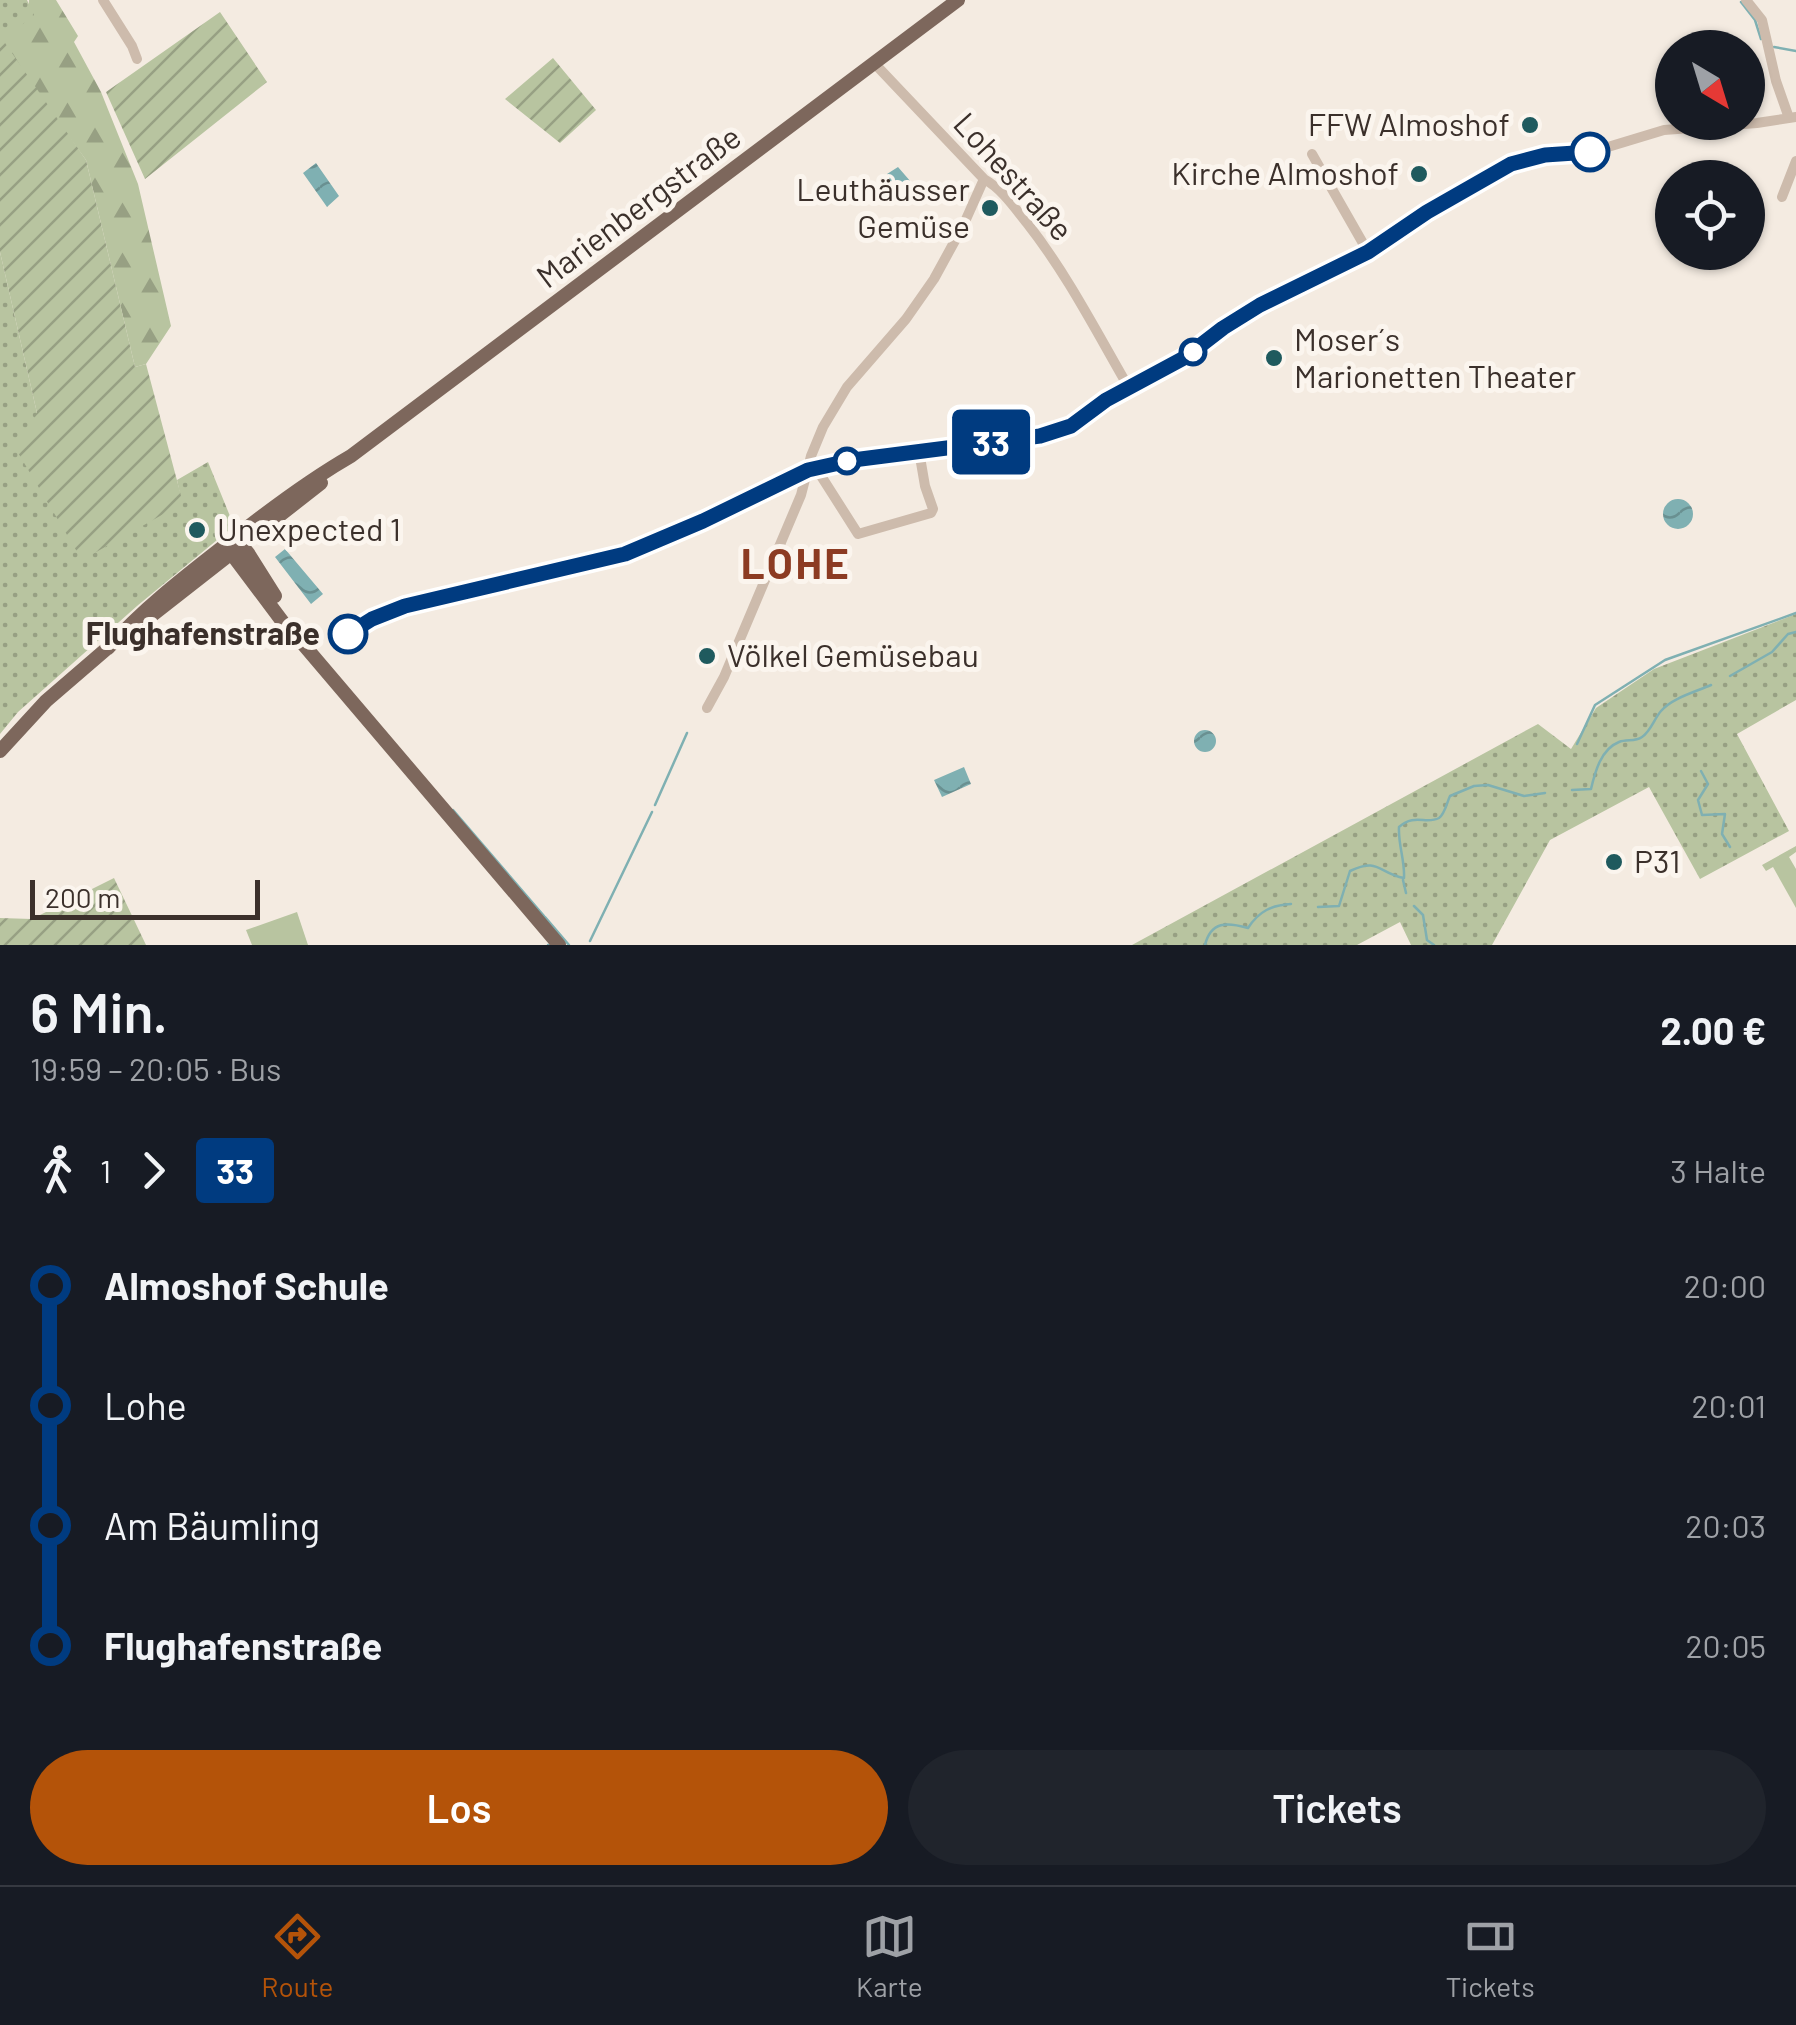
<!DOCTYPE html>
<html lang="de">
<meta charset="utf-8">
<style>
body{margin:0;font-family:Barlow,sans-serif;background:#20242c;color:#f1f3f6;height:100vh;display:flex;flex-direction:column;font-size:38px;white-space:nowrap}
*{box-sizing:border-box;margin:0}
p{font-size:32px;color:#9ea1a6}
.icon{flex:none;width:55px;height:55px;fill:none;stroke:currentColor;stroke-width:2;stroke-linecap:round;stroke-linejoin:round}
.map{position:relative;height:945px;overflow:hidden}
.drawer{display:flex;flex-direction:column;background:#171b24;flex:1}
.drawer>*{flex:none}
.badge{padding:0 20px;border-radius:8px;font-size:35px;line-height:65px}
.needle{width:65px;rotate:142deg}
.fabs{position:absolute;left:1655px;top:30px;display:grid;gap:20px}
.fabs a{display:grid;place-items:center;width:110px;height:110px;border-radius:50%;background:#171b24;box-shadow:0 2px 8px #0004;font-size:50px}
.scale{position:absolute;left:30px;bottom:25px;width:230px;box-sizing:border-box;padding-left:10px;border:5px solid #3b302b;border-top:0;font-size:28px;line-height:35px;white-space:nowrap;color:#3b302b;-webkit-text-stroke:8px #fbf5ee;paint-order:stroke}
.map>.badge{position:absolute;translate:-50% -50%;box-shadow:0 0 0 5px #fff}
.legs{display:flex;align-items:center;gap:15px;height:110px;padding:0 30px;font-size:32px}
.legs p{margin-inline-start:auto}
.head{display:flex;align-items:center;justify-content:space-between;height:170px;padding:0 30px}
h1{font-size:55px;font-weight:600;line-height:75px}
.action{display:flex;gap:20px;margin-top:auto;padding:20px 30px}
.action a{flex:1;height:115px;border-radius:60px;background:#b45309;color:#fff;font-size:40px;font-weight:600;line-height:115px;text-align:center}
.action a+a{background:#20242c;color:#f1f3f6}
ul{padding:0 30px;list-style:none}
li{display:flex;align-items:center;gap:35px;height:120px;font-size:38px}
li i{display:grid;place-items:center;width:15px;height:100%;margin:0 12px;background:currentColor}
li i::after{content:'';width:25px;height:25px;margin:-12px;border:8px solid;border-radius:50%;background:#171b24}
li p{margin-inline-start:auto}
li:first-child i{background:linear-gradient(#0000 50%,currentColor 0)}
li:last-child i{background:linear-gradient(currentColor 50%,#0000 0)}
.dock{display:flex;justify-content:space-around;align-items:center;height:140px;border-top:2px solid #363941;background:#171b24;font-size:28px;color:#9ea1a6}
.dock a{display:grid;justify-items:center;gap:5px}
.dock .on{color:#b45309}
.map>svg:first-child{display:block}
.grass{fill:#b8c4a0}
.forest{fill:url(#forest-firs)}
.park{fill:url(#park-dots)}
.garden{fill:url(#garden-furrows)}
.water{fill:url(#water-waves)}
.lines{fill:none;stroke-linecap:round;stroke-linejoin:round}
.stream{stroke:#7fb0b2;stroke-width:2.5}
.minor{stroke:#cdbbac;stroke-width:10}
.major{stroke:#7d675c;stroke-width:14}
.line-1-casing{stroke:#fff;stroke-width:22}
.line-1{stroke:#003b80;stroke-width:15}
.poi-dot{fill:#1f5a5e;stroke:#fbf5ee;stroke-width:4}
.stop-1-dot{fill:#fff;stroke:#003b80;stroke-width:5}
.labels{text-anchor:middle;stroke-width:10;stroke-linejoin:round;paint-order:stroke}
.poi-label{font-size:32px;fill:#3b302b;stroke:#fbf5ee;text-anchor:start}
.street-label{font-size:32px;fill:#3b302b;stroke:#fbf5ee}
.stop-label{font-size:32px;font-weight:bold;fill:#3b302b;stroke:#fbf5ee;text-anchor:end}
.district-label{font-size:42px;font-weight:bold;letter-spacing:2.5px;fill:#8c3b22;stroke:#fbf5ee}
</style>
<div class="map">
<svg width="1796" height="945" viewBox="0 0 1796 945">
<defs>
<pattern id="forest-firs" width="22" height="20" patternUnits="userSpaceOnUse" patternTransform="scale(2.5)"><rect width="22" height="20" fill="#b8c4a0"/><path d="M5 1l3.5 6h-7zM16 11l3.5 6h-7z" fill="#97a083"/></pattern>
<pattern id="park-dots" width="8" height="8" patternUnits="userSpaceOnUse" patternTransform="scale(2.5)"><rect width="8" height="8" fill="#b8c4a0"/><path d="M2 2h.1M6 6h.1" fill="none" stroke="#97a083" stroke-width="1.8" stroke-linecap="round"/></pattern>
<pattern id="garden-furrows" width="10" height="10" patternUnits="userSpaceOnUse" patternTransform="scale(2.5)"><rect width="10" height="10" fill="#b8c4a0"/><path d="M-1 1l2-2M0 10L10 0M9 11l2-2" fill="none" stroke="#97a083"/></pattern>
<pattern id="water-waves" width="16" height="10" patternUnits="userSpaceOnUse" patternTransform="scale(2.5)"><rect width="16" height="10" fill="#7fb0b2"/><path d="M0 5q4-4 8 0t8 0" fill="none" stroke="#699091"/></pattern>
</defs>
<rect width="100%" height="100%" fill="#f4ebe1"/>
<!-- grass -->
<path class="grass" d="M 1796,846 L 1796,852 L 1789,857 L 1796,869 L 1796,908 L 1773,867 L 1766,871 L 1762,865 Z
M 297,912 L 308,945 L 252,945 L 246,930 Z"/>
<!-- forest -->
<path class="forest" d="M 29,0 L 56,0 L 78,36 L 74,42 L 101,92 L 138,184 L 171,326 L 146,364 L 135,367 L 86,160 L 0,42 L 0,31 L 28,15 Z"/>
<!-- park -->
<path class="park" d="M 0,0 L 27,0 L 34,15 L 0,42 Z
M 0,252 L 37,413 L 182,503 L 177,480 L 208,462 L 234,526 L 137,606 L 18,712 L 0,734 Z
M 1796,614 L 1796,700 L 1737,734 L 1789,831 L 1700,879 L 1649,787 L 1550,840 L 1492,945 L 1411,945 L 1400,922 L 1357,945 L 1132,945 L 1538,724 L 1571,749 L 1596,708 L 1654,669 Z"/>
<!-- garden -->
<path class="garden" d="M 220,12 L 267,82 L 145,179 L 106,92 Z
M 3,40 L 86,160 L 135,367 L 146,364 L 183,503 L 82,560 L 17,451 L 37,413 L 0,252 L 0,42 Z
M 553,58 L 596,110 L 560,143 L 505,99 Z
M 114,878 L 146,945 L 0,945 L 0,918 L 32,919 Z"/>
<!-- water -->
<path class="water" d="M 316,163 L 339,196 L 327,207 L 303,173 Z
M 898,167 L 911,182 L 908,189 L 901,194 C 893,190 887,183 887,174 Z
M1663 514a15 15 0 1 1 30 0a15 15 0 1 1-30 0Z
M 285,549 L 323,594 L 311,604 L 275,557 Z
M1194 741a11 11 0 1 1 22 0a11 11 0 1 1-22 0Z
M 964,767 L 971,784 L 942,797 L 934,780 Z"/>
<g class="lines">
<!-- stream -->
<path class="stream" d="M 1741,2 L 1755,20 L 1761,39
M 1774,47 L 1796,51
M 1730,676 L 1772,652 L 1788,634 L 1796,632
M 1577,744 L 1595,705 L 1665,660 L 1796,613
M 1701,771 L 1708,784 L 1698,800 L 1702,815 L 1725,814 L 1722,834 L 1730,847
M 1572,790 L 1591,789 C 1595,772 1601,749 1619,742 C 1627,739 1635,742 1642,737 C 1651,731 1654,719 1661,711 C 1672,698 1695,692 1711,685
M 655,805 L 687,733
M 453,810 L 544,916
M 1403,880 L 1406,893
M 1414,906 L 1423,915 L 1427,940 L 1434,945
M 1318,907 L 1339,906 L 1350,871 C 1379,857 1378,873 1404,878 C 1405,860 1398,845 1399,827 C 1415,813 1426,825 1439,818 C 1445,814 1447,802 1450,796 L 1474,786 L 1488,785 L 1524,796 L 1545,793
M 545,917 L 569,945
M 590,941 L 652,812
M 548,945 L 549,945
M 1205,945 C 1211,921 1227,922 1248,928 C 1259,911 1272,905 1291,904"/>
<!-- minor -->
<path class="minor" d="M 103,0 L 132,46 L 137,59
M 1746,0 L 1762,20 L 1776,81 L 1789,118
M 875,64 L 984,179 C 1002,189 1014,207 1027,223 C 1067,274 1096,331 1129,388
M 1312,154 L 1368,252
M 1782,197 L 1796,161
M 816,468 L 858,534 L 931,513 L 933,509 L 925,486 L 919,451
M 808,470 L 853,460 L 1040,436 L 1071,426 L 1106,400 L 1184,358 L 1223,328 L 1260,305 L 1368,252 L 1447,199 L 1511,164 L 1545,155 L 1598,150 L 1664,130 L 1757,123 L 1796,117
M 707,708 L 724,677 L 801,495 L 811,456 L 823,427 L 847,387 L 906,319 L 934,279 L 963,226 L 984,179"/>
<!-- major -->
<path class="major" d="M 237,540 L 248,553 L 275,596
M 225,545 L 291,633 L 303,644 L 559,945
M 137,627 L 321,483
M 108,648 C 143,609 183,578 224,546 C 265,513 306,482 351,456 L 958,0
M 0,751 L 46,701 L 111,645"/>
</g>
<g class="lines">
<!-- line-1 casing -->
<g class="line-1-casing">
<path id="line-1" d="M 348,634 L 372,619 L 405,606 L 625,554 L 703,521 L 808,470 L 853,460 L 1040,436 L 1071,426 L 1106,400 L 1184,358 L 1223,328 L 1260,305 L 1368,252 L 1427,212 L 1511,164 L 1545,155 L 1590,152"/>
</g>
<!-- line-1 -->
<use href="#line-1" class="line-1"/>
</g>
<!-- markers -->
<g class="poi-dot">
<circle cx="1530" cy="125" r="10"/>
<circle cx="1419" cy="174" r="10"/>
<circle cx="990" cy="208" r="10"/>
<circle cx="1274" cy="358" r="10"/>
<circle cx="197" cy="530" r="10"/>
<circle cx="707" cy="656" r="10"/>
<circle cx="1614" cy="862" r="10"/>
</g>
<g class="stop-1-dot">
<circle cx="1590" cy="152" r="18"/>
<circle cx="1193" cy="352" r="12"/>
<circle cx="847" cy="461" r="12"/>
<circle cx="348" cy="634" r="18"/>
</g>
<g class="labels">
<!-- poi labels -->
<g class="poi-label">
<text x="1510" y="136" text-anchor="end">FFW Almoshof</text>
<text x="1399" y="185" text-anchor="end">Kirche Almoshof</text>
<text x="970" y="201" text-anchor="end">Leuthäusser<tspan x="970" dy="37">Gemüse</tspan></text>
<text x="1294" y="351">Moser´s<tspan x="1294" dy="37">Marionetten Theater</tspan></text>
<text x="217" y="541">Unexpected 1</text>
<text x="727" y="667">Völkel Gemüsebau</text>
<text x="1634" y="873">P31</text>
</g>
<!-- street labels -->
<g class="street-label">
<text transform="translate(1013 177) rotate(48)" y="11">Lohestraße</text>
<text transform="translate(639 207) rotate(-37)" y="11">Marienbergstraße</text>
</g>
<!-- stop labels -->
<g class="stop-label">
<text x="320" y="645">Flughafenstraße</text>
</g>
<!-- district labels -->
<g class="district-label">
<text x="796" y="579">LOHE</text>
</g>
</g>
</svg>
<div class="fabs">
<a><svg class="needle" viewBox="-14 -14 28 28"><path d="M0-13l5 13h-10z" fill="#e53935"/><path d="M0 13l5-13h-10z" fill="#9ea1a6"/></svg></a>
<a><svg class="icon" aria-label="locate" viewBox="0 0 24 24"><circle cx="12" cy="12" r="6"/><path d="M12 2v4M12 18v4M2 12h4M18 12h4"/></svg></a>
</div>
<div class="scale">200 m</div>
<b class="badge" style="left:991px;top:442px;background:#003b80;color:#fff">33</b>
</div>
<section class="drawer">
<div class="head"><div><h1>6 Min.</h1><p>19:59 – 20:05 · Bus</p></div><b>2.00 €</b></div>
<div class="legs"><svg class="icon" aria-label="walk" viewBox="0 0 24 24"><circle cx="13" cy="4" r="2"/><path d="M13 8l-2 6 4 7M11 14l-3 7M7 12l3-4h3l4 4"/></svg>1<svg class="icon" aria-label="forward" viewBox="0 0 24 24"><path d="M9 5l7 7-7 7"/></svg><b class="badge" style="background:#003b80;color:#fff">33</b><p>3 Halte</p></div>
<ul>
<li><i style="color:#003b80"></i><b>Almoshof Schule</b><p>20:00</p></li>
<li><i style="color:#003b80"></i><span>Lohe</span><p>20:01</p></li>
<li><i style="color:#003b80"></i><span>Am Bäumling</span><p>20:03</p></li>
<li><i style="color:#003b80"></i><b>Flughafenstraße</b><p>20:05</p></li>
</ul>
<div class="action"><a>Los</a><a>Tickets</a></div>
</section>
<nav class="dock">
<a class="on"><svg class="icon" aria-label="directions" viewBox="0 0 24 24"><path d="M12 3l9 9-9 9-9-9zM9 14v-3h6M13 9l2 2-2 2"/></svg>Route</a>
<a><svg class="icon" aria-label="map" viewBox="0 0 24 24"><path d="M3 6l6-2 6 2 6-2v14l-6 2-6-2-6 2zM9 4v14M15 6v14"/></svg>Karte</a>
<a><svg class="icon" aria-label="tickets" viewBox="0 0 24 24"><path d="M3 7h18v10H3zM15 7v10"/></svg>Tickets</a>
</nav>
